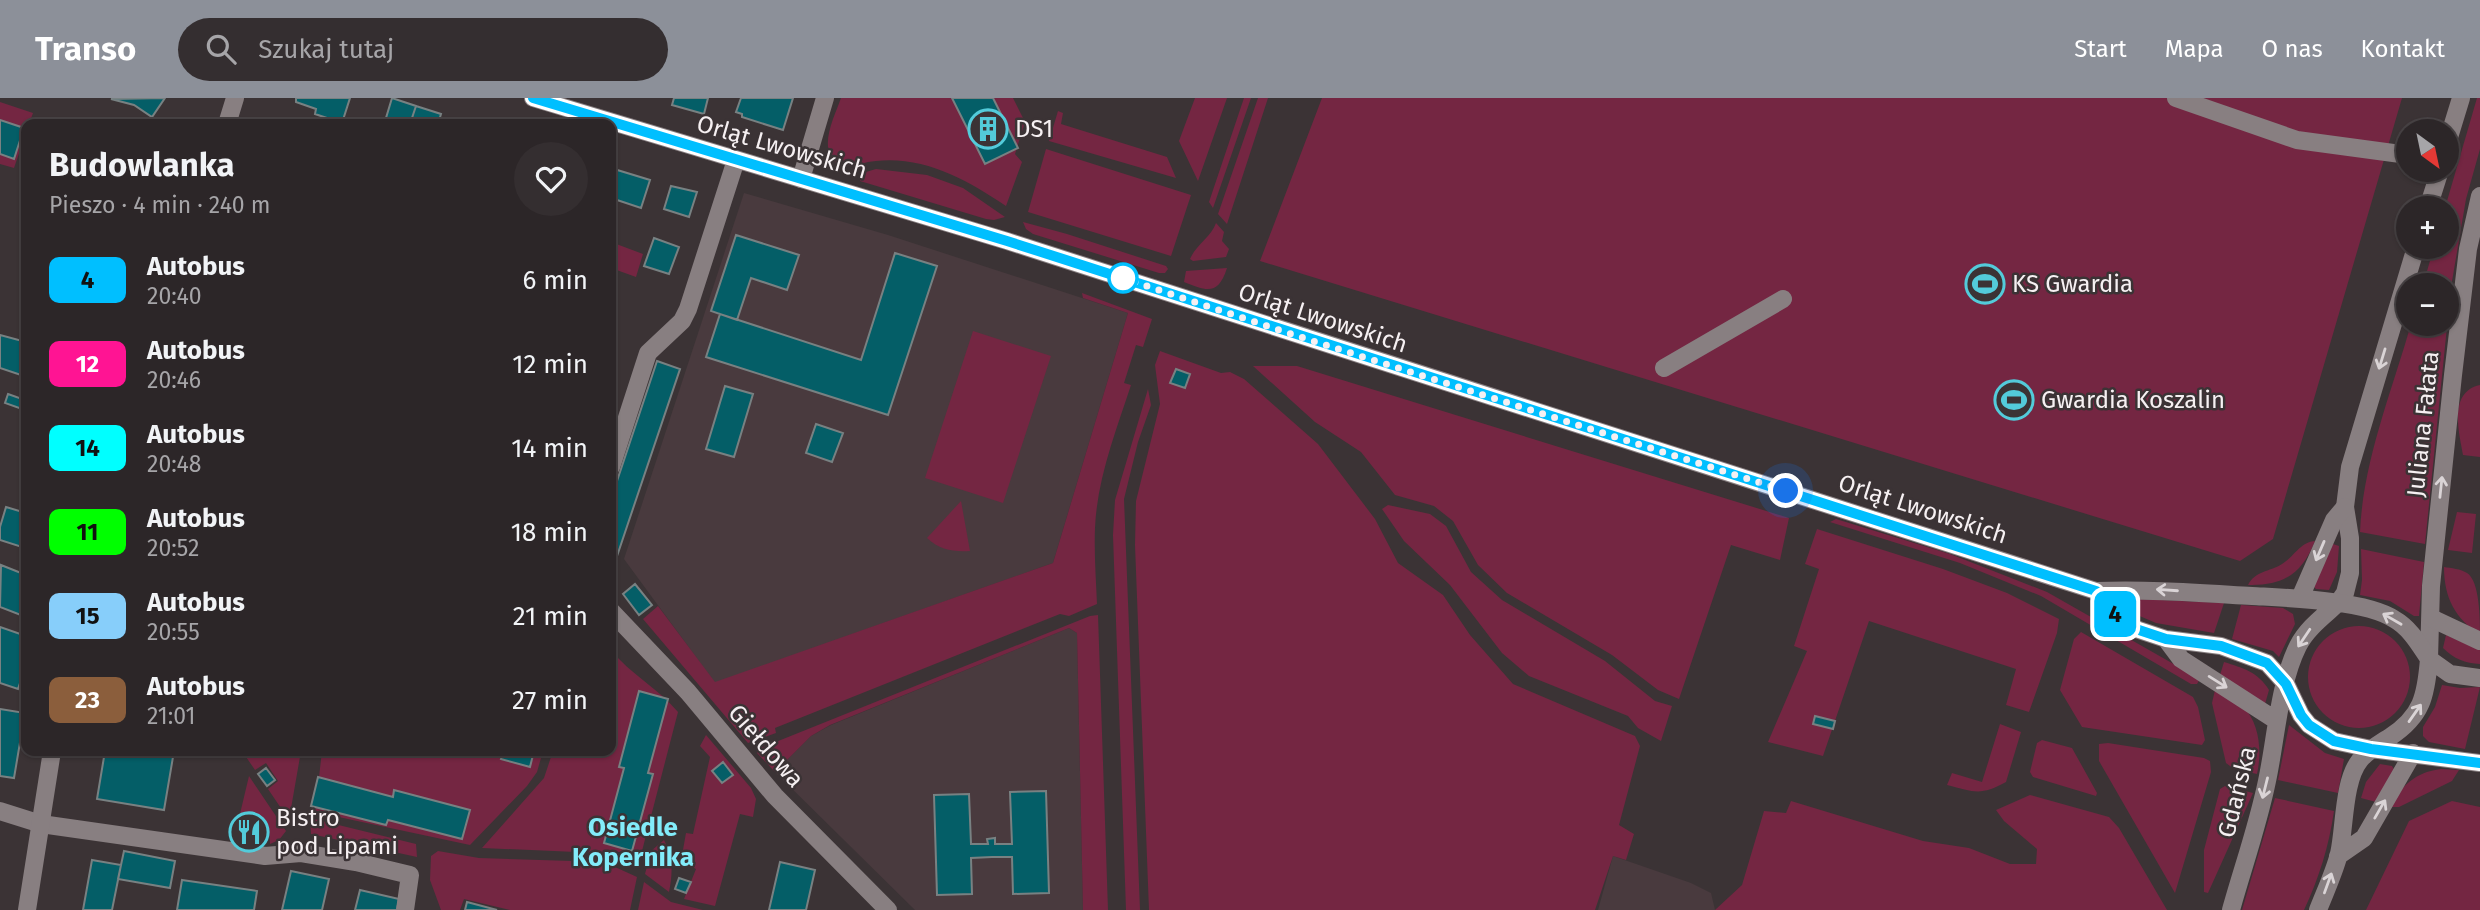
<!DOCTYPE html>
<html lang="pl">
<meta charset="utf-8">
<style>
body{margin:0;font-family:"Fira Sans",sans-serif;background:#342e30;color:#f1f3f6;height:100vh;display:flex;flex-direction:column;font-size:26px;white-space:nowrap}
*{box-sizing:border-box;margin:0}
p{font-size:23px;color:#a6a5a8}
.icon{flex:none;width:38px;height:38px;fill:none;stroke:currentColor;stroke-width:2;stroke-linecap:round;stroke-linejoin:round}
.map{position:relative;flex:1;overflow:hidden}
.sheet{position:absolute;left:21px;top:21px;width:595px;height:637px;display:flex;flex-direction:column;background:#2c2628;border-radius:14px;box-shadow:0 2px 5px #0004,0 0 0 2px #484345}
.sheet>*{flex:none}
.badge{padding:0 14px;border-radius:10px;font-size:24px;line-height:46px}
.needle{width:46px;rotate:147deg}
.fabs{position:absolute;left:2396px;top:21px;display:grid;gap:14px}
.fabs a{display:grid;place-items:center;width:63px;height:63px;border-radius:50%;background:#2c2628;box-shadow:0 2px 5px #0004,0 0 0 2px #484345;font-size:35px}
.you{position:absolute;width:35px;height:35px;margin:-18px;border:5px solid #fff;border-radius:50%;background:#1a73e8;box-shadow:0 0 0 10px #1a73e833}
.map>.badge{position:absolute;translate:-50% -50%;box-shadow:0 0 0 4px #fff}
.round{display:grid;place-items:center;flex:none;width:74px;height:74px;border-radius:37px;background:#342e30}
.summary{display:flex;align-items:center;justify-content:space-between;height:119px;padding:0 28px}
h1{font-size:33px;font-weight:700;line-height:52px}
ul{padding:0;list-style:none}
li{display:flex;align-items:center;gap:21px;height:84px;padding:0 28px}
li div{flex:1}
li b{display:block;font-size:26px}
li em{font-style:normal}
li .badge{min-width:77px;font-weight:700;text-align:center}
header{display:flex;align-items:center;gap:42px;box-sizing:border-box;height:98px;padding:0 35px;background:#8c9099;color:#fff}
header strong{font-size:33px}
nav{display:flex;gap:38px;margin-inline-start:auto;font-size:24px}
.search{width:490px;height:63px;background:#342e30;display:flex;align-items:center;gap:18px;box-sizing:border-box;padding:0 24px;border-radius:38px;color:#a6a5a8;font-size:26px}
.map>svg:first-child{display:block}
.built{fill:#493a3e}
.green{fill:#742642}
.building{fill:#045e67;stroke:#788182;stroke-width:2}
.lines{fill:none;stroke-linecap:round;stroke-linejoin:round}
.pedestrian{stroke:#887f81;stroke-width:18}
.minor{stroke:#887f81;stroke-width:18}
.tertiary{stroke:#887f81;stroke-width:18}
.secondary{stroke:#887f81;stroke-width:18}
.oneway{stroke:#dad4d6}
.line-casing{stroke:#fff;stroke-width:16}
.line{stroke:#00bfff;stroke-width:10}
.walk{stroke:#f6f0f2;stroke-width:7;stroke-dasharray:0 12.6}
.stop-dot{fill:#fff;stroke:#00bfff;stroke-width:3.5}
.labels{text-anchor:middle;stroke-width:5;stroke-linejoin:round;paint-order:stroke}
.poi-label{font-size:24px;fill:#f6f0f2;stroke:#3b3335;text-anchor:start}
.street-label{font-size:24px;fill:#f6f0f2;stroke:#3b3335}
.neighbourhood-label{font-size:26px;font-weight:bold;fill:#82ecfa;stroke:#3b3335}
</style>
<header>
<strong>Transo</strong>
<div class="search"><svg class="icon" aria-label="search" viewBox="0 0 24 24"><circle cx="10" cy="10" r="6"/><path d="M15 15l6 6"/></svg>Szukaj tutaj</div>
<nav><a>Start</a><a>Mapa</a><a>O nas</a><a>Kontakt</a></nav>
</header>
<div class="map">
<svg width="2480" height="812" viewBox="0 0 2480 812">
<rect width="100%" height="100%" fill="#3b3335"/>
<!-- built -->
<path class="built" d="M 744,95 L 888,137 L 1128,215 L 1053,465 L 715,585 L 624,461 Z
M 1069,530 L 1077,535 L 1083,812 L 915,812 L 775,674 L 811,638 L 831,627 Z
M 1613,758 L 1691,785 L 1711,795 L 1715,812 L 1598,812 Z"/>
<!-- green -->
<path class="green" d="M 841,0 L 1013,0 L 1025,24 L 1015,56 L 1022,64 L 1006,108 C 967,82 925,58 876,63 C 862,64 852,70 838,67 C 817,51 834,20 841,0 Z
M 1195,0 L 1227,0 L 1198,83 L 1179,43 Z
M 1244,0 L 1251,0 L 1213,110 L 1209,104 Z
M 1258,0 L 1268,0 L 1227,126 L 1218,116 Z
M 1322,0 L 2402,0 L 2273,441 L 2240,463 L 1260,163 Z
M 2477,0 L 2480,0 L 2480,51 L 2466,101 L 2451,189 L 2425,446 L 2360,434 C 2363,363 2392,293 2411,226 L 2446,226 L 2446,187 L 2423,187 L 2434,149 L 2446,149 L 2445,110 Z
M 0,4 L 33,15 L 29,26 L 26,26 L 26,35 L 14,70 L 0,66 Z
M 1058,13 L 1063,15 L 1061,26 L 1167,59 L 1176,80 L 1049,43 Z
M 1046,51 L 1191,97 L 1171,158 L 1028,114 Z
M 876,71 L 927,77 L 963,90 L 1005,119 L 994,122 L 986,121 L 860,83 L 859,76 Z
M 1023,124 L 1067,136 L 1166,168 L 1168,171 L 1165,175 L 1159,175 L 1033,136 L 1026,131 Z
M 1216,125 L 1224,134 L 1222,143 L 1229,151 L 1226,159 L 1193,163 L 1190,161 C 1196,147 1211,139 1216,125 Z
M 611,144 L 643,156 L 636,179 L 611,170 Z
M 1227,170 C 1218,198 1207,193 1184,184 L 1186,173 Z
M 1082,195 L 1152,221 L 1143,249 L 1136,247 L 1124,285 L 1131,287 C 1116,333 1097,381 1095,430 C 1094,455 1096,481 1097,506 L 1069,518 L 1060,516 L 775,630 L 776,635 L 748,645 L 643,521 L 658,508 L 715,584 L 1053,465 L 1128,215 L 1083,200 Z
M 973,233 L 1051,258 L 1003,405 L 925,380 Z
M 1160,253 L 1221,275 L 1230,274 L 1244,281 L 1318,346 L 1375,421 L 1398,465 L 1443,497 L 1470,537 L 1513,586 L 1635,638 L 1640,648 L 1619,727 L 1634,736 L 1626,762 L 1613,758 L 1595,812 L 1149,812 L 1135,447 L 1136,403 L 1160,306 L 1155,267 Z
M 1253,268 L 1297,268 L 1789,420 L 1780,462 L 1731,447 L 1679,601 L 1658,592 L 1612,557 L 1507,495 L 1478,467 L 1453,423 L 1434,408 L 1395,397 L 1361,354 L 1315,324 Z
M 2480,287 L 2480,359 L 2463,357 C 2459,334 2448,294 2480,287 Z
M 1148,291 L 1151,307 L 1138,344 L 1124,401 L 1140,812 L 1126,812 L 1113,437 L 1115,402 Z
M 961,403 L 970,453 C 953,454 940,452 927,440 Z
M 1388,407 L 1430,416 L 1446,428 L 1471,474 L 1502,502 L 1605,563 L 1655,603 L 1672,608 L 1661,643 L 1638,630 L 1628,618 L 1529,578 L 1502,555 L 1450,487 L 1404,443 L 1382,411 Z
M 2457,414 L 2476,416 L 2472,455 L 2448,452 Z
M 1836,421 L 1950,456 L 2047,494 L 2200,581 L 2197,586 L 2191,586 L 2041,498 L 1960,465 L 1830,424 Z
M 1817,431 L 1943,471 L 2007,495 L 2059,521 L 2057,535 L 2029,614 L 2006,607 L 2016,571 L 1869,523 L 1823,658 L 1768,644 L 1807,553 L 1794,548 L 1819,471 L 1805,466 Z
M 2315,443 C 2302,476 2283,488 2248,487 C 2255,473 2269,474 2282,466 C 2294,459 2300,444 2315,443 Z
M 2330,445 L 2339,448 L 2337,474 L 2329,492 L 2316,491 L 2314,489 Z
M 2361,451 L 2424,464 L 2419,518 L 2414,518 L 2390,503 L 2360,497 L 2362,482 Z
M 2444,469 C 2451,470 2461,471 2467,475 C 2480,483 2480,523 2480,537 C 2455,520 2444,500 2444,469 Z
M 2117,500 L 2224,505 L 2214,535 L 2156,525 L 2114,507 Z
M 2241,507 L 2283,510 L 2293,516 L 2295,526 L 2279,559 L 2273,553 L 2232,541 Z
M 1098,517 L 1108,812 L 1083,812 L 1077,535 L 1069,530 L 830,627 L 811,638 L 775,674 L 757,655 L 758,651 L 1090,518 Z
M2308 579a51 51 0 1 1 102 0a51 51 0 1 1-102 0Z
M 2081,534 L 2193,599 L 2198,609 L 2205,642 L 2202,647 L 2082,629 L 2060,592 L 2074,541 Z
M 2446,537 L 2480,552 L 2480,566 C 2465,565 2454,561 2443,550 Z
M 611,552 C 630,576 658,590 678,614 L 642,753 L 599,755 L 482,750 L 544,680 L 553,653 L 611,653 Z
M 2224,564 C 2243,570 2258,574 2269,592 L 2265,606 L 2220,577 Z
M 2442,587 L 2460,590 L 2480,589 L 2465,651 L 2429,644 L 2423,638 L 2423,629 L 2435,609 Z
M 2215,592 C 2223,597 2236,601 2243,608 C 2260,626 2262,654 2257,676 L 2234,671 L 2226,665 L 2212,605 Z
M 2000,626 L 2021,634 L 2006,684 C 1981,698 1974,694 1947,687 L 1952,675 L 1982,684 Z
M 2289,627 L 2325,655 L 2344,661 L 2338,695 L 2278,682 Z
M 706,637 L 751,690 L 756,701 L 753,719 L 740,716 L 715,808 L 684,801 L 696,771 L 681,763 L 686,735 L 693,736 L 710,659 L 700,648 Z
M 2042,642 L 2072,650 L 2097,695 L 2096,698 L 2033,679 L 2030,674 L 2037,645 Z
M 2108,645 L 2204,660 L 2210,663 L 2211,674 L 2175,795 L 2099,663 L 2099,646 Z
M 242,653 L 301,653 L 289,722 L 268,691 L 278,683 L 266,665 L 255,672 Z
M 322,653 L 543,653 L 537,674 L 527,688 L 470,747 L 315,714 Z
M 2380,666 L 2392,668 L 2395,673 L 2376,704 L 2361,700 L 2366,684 Z
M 2441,671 L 2459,672 L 2452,683 L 2399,709 L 2389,709 C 2402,688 2415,674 2441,671 Z
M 249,678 L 286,733 L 279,742 L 270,746 L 269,729 L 239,720 Z
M 2225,688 L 2253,695 L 2208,795 L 2204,794 L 2204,752 L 2220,691 Z
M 2030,697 L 2109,719 L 2119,730 L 2167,812 L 1715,812 L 1742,787 L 1764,713 L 1786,715 L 1791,703 L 1923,743 L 1969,750 L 2010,766 L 2036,766 L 2037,751 L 2004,723 L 1996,712 Z
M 2275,700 L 2334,713 C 2329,748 2319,780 2304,812 L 2242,812 Z
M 2452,703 L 2480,709 L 2480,812 L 2366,812 L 2409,723 Z
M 310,720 L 416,746 L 417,759 L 311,736 Z
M 664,742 C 673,760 673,774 669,794 L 645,776 L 651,753 Z
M 438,753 L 479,760 L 604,764 L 637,779 L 630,812 L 510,812 L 464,801 L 460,812 L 441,812 L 430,782 L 431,758 Z
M 644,784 L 671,804 L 703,812 L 638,812 Z"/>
<!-- building -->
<path class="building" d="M 165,0 L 152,19 L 134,7 L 111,1 Z
M 296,0 L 350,0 L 342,25 L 315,16 L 316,11 L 296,4 Z
M 392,0 L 416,8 L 410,26 L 396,26 L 397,24 L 386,20 Z
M 674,0 L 708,0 L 704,16 L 672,7 Z
M 741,0 L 793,0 L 783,32 L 742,19 L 742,16 L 736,14 Z
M 952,0 L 993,0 L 1018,50 L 985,66 Z
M 416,8 L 441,16 L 438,26 L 410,26 Z
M 0,22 L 24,30 L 14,61 L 0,56 Z
M 614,71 L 650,82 L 641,110 L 611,100 L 611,82 Z
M 671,88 L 697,94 L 689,119 L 664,111 Z
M 736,137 L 799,157 L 787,192 L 751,180 L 737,222 L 711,213 Z
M 654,140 L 679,149 L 669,176 L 644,168 Z
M 895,155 L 937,168 L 888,317 L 706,259 L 720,216 L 861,262 Z
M 0,237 L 26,244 L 26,265 L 21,277 L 0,270 Z
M 657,263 L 680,271 L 612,473 L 611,401 Z
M 1176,271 L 1190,276 L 1185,290 L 1170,285 Z
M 725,288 L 753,296 L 734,359 L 706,351 Z
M 8,296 L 25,302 L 22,311 L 5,305 Z
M 816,326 L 843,335 L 832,364 L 806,355 Z
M 6,409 L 26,415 L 25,450 L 0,442 L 0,429 Z
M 1,467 L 26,477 L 26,519 L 0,509 Z
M 635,486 L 652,507 L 639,517 L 623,496 Z
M 0,529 L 26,538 L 26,567 L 18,591 L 0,585 Z
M 639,593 L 668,601 L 648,675 L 653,676 L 632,753 L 604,745 L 624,670 L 619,669 Z
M 0,611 L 25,615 L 14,680 L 0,678 Z
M 1815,618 L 1835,623 L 1833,631 L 1813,626 Z
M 105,653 L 174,653 L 164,712 L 97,701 Z
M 504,653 L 534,653 L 530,669 L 501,661 Z
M 723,664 L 733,677 L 722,685 L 712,673 Z
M 266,670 L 275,682 L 267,688 L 258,676 Z
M 318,679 L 393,699 L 394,692 L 470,712 L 462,741 L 388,722 L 386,727 L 311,708 Z
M 1046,693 L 1049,795 L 1013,796 L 1012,759 L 992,759 L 971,760 L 972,796 L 937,797 L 934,697 L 969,696 L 971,746 L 988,746 L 987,741 L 995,740 L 995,746 L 1012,746 L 1010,694 Z
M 241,727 L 259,731 L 257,740 L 238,736 Z
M 124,753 L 175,763 L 170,790 L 118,781 Z
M 92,762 L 121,767 L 112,812 L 83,812 Z
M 780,764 L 815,772 L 806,812 L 769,812 Z
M 291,773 L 329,781 L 322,812 L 282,812 Z
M 679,780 L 691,784 L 686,795 L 675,791 Z
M 182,782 L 257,793 L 254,812 L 177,812 Z
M 360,792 L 399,801 L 397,812 L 355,812 Z
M 467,804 L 497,812 L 465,812 Z"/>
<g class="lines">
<!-- pedestrian -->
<path class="pedestrian" d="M 2176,0 L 2297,42 L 2408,57
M 1664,270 L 1783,201"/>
<!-- minor -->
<path class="minor" d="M 801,81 L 825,0
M 611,369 L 648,255 L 682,223 L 688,211 L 736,62
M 611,513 L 688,594 L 775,698 L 888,812
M 0,713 L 41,726 L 265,758 L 301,755 L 356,764 L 410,777 L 405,812"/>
<!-- tertiary -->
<path class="tertiary" d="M 227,26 L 235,0
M 2446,49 L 2461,0
M 2428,110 L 2440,72
M 2338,505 L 2345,495 L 2350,475 L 2350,440 L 2345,409 L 2350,369 L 2416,149
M 2429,561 L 2431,488 L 2453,277 L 2468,151 L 2480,98
M 27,812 L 52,653"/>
<!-- secondary -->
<path class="secondary" d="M 533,0 L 1007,143 L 2096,493 C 2148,491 2200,495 2252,498 C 2288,500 2365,502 2394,521 C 2410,530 2419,546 2429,561 C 2426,598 2422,618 2390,639 C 2379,646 2368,652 2360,662 C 2343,683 2345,729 2339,756 C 2334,775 2325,794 2318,812
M 2096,493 L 2124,527 L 2166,541 L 2221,548 L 2267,565 L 2286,586 L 2301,617 L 2309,627 L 2334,643 L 2371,651 L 2480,665
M 2300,500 L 2334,422 L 2345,409
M 2431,520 L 2480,543
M 2166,541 L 2181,561 L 2277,623
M 2429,561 L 2450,576 L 2480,580
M 2338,758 L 2364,740 L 2413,655
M 2231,812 C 2243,769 2258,727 2267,683 C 2276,641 2279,586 2298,548 C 2307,530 2324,518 2338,505"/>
</g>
<!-- one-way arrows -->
<defs><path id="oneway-shaft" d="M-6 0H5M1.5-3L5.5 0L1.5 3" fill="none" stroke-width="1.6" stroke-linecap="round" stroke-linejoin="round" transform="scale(1.75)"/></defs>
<g class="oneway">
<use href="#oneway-shaft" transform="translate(2382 261) rotate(107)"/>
<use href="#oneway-shaft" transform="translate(2441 389) rotate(-84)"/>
<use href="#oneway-shaft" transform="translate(2320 453) rotate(113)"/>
<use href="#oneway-shaft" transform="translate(2167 492) rotate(-176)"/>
<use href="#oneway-shaft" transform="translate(2392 521) rotate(-150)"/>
<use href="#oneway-shaft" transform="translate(2304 540) rotate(124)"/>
<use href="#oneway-shaft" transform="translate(2218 584) rotate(32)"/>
<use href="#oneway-shaft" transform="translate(2415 615) rotate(-55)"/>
<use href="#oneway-shaft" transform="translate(2265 690) rotate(104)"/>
<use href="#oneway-shaft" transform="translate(2380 711) rotate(-60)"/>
<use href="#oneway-shaft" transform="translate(2328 785) rotate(-70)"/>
</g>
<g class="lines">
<!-- line casing -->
<g class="line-casing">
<path id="line" d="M 533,0 L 1007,143 L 2096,493 L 2124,527 L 2166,541 L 2221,548 L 2267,565 L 2286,586 L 2301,617 L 2309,627 L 2334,643 L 2371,651 L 2480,665"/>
</g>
<!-- line -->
<use href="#line" class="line"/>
<!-- walk -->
<path class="walk" d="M 1123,180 L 1291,236 L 1786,393"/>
</g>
<!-- icons -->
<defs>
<g id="building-ring" transform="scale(2.0125)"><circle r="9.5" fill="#3b3335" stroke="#53cbda" stroke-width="1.5"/><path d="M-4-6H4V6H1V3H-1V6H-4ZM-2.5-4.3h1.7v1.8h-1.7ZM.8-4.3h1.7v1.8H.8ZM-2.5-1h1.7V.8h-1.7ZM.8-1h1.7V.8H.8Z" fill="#53cbda"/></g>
<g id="stadium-ring" transform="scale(2.0125)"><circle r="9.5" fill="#3b3335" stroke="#53cbda" stroke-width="1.5"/><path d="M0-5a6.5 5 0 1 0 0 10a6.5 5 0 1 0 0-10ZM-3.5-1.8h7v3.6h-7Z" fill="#53cbda"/></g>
<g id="restaurant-ring" transform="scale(2.0125)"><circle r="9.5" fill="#3b3335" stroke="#53cbda" stroke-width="1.5"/><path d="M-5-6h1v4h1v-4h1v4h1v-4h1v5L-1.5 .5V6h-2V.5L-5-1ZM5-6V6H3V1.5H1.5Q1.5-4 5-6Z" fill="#53cbda"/></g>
</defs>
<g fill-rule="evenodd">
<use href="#building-ring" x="988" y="31"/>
<use href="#stadium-ring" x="1985" y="186"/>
<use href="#stadium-ring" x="2014" y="302"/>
<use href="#restaurant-ring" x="249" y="734"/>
</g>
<!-- markers -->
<circle class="stop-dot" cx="1123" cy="180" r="14"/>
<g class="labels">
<!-- poi labels -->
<g class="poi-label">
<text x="1015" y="39">DS1</text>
<text x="2012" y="194">KS Gwardia</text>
<text x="2041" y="310">Gwardia Koszalin</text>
<text x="276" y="728">Bistro<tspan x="276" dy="28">pod Lipami</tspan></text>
</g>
<!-- street labels -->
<g class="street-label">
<text transform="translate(782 49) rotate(16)" y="8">Orląt Lwowskich</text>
<text transform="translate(1323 220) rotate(18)" y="8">Orląt Lwowskich</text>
<text transform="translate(2423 326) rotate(-84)" y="8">Juliana Fałata</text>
<text transform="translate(1923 411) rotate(18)" y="8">Orląt Lwowskich</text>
<text transform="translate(766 648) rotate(49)" y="8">Giełdowa</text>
<text transform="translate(2237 694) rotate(-76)" y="8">Gdańska</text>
</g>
<!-- neighbourhood labels -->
<g class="neighbourhood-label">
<text x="633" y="738">Osiedle<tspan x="633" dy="30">Kopernika</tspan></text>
</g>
</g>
</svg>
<div class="fabs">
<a><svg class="needle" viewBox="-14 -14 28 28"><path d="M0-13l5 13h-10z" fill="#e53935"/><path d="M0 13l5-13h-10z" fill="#a6a5a8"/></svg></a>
<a>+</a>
<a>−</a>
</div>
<div class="you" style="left:1786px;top:393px"></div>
<b class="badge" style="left:2115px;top:516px;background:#00bfff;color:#111">4</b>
<section class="sheet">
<div class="summary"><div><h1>Budowlanka</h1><p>Pieszo · 4 min · 240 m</p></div><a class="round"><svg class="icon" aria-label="heart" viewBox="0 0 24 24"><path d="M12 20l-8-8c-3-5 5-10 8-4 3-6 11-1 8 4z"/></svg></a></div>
<ul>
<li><span class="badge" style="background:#00bfff;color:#111">4</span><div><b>Autobus</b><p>20:40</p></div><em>6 min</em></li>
<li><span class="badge" style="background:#ff1493;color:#fff">12</span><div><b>Autobus</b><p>20:46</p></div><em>12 min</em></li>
<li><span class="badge" style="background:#0ff;color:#111">14</span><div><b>Autobus</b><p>20:48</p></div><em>14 min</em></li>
<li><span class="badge" style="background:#0f0;color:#111">11</span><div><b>Autobus</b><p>20:52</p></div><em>18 min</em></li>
<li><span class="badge" style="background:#87cefa;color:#111">15</span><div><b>Autobus</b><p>20:55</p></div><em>21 min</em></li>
<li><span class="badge" style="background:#8b5e3c;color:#fff">23</span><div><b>Autobus</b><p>21:01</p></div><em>27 min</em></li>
</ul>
</section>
</div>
